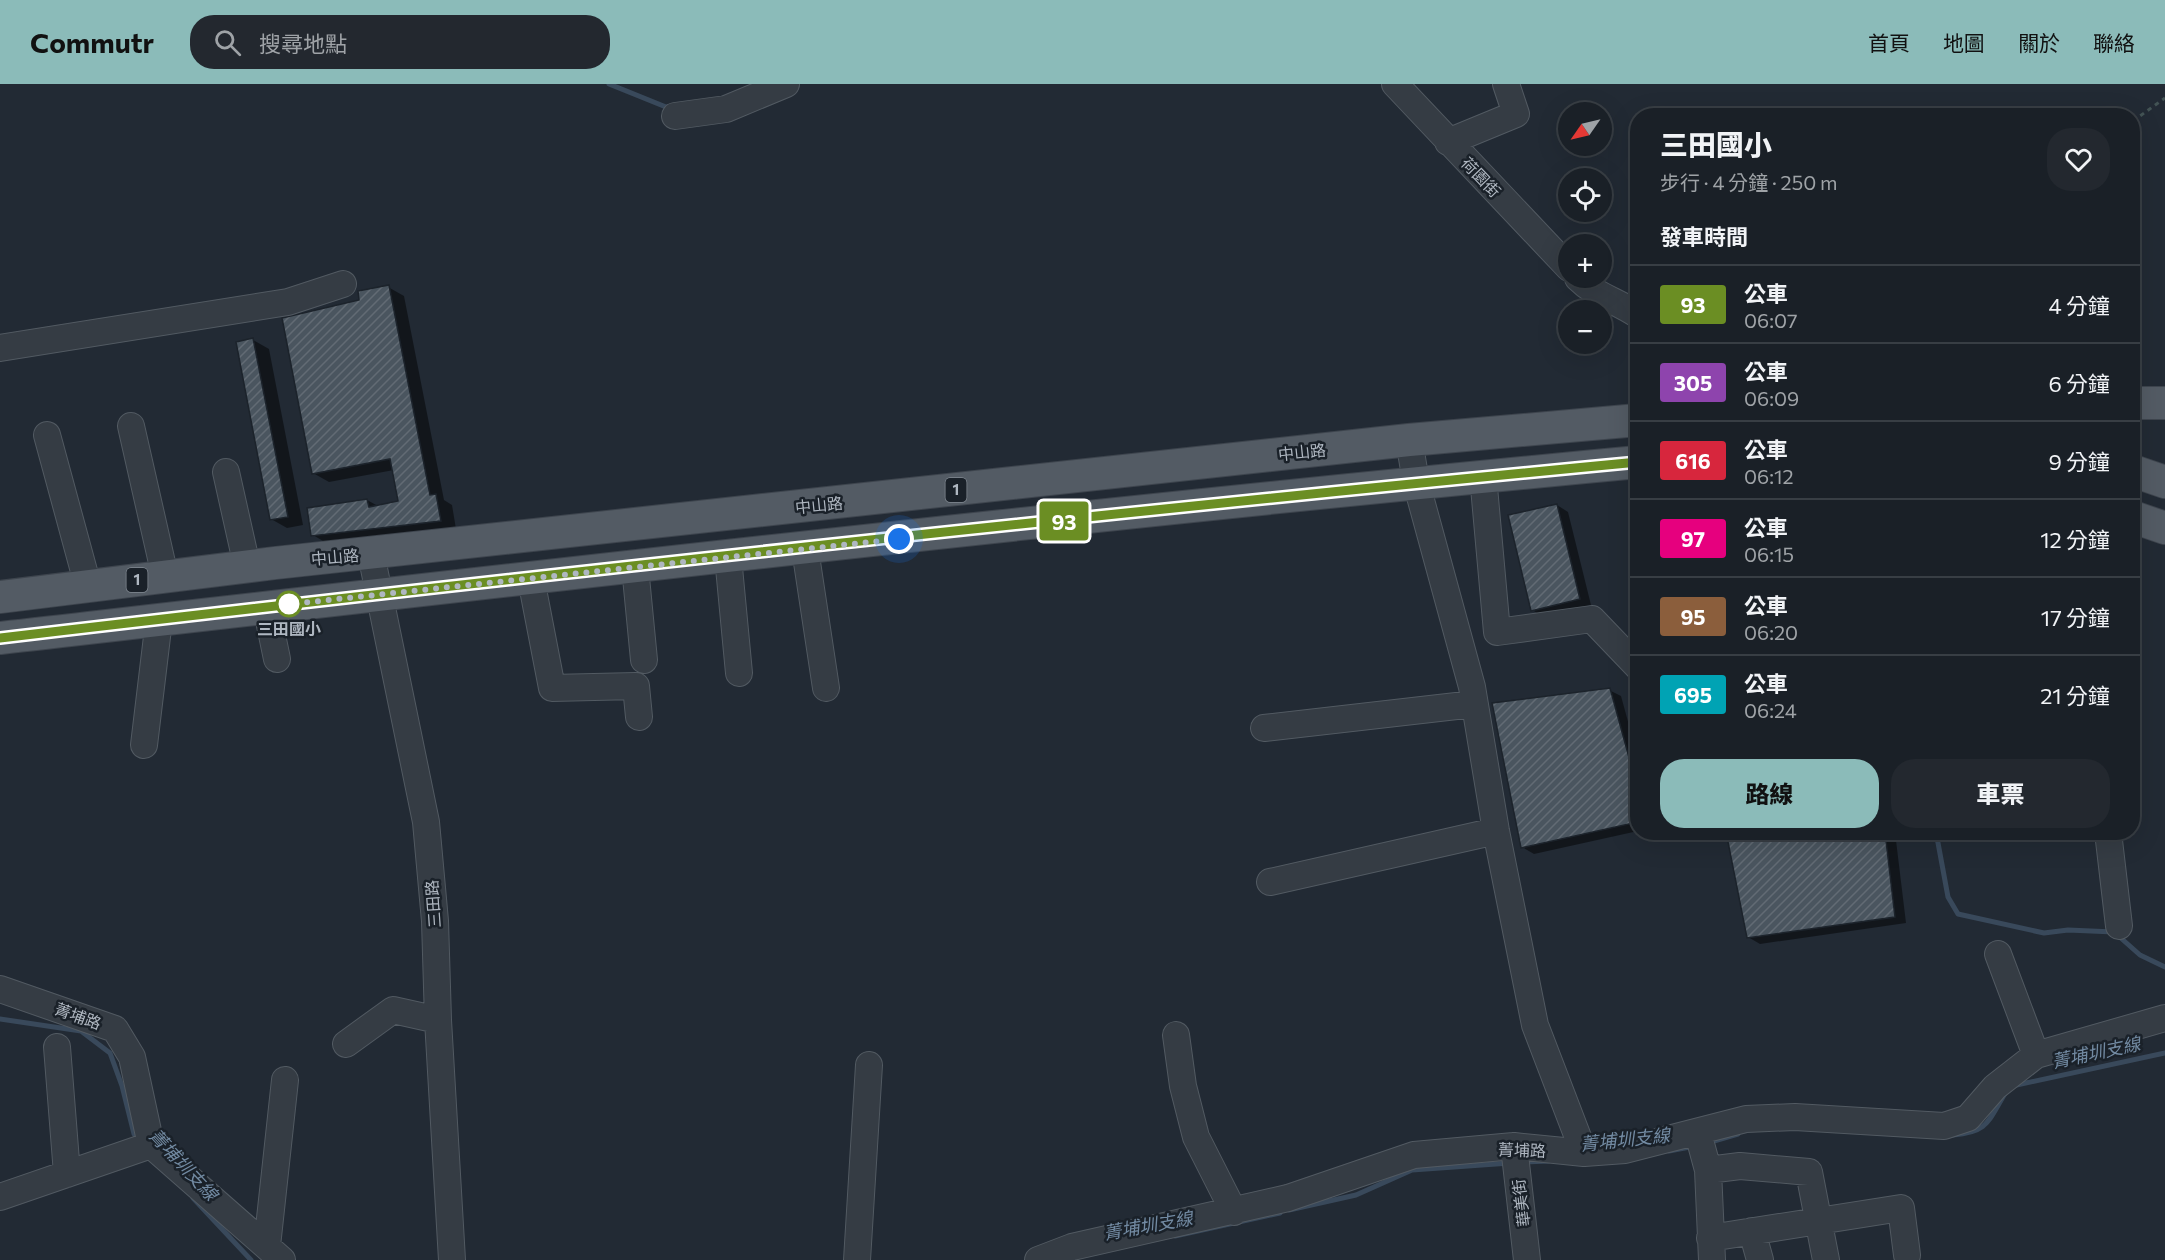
<!DOCTYPE html>
<html lang="zh-TW">
<meta charset="utf-8">
<style>
body{margin:0;font-family:Commissioner,"Noto Sans TC",sans-serif;background:#23282f;color:#f1f3f6;height:100vh;display:flex;flex-direction:column;font-size:22px;white-space:nowrap}
*{box-sizing:border-box;margin:0}
p{font-size:20px;color:#9fa3a7}
.icon{flex:none;width:33px;height:33px;fill:none;stroke:currentColor;stroke-width:2;stroke-linecap:round;stroke-linejoin:round}
.map{position:relative;flex:1;overflow:hidden}
.details{position:absolute;left:1630px;top:24px;width:510px;height:732px;display:flex;flex-direction:column;background:#1a2027;border-radius:24px;box-shadow:0 6px 24px #0002,0 0 0 2px #383e44}
.details>*{flex:none}
.badge{padding:0 12px;border-radius:4px;font-size:21px;line-height:39px}
.needle{width:39px;rotate:236deg}
.buttons{position:absolute;left:1558px;top:18px;display:grid;gap:12px}
.buttons a{display:grid;place-items:center;width:54px;height:54px;border-radius:50%;background:#1a2027;box-shadow:0 6px 24px #0002,0 0 0 2px #383e44;font-size:30px}
.you{position:absolute;width:30px;height:30px;margin:-15px;border:4px solid #fff;border-radius:50%;background:#1a73e8;box-shadow:0 0 0 9px #1a73e833}
.map>.badge{position:absolute;translate:-50% -50%;box-shadow:0 0 0 3px #fff}
h2{padding:0 30px;font-size:22px;line-height:54px}
.round{display:grid;place-items:center;flex:none;width:63px;height:63px;border-radius:24px;background:#23282f}
.head{display:flex;align-items:center;justify-content:space-between;height:102px;padding:0 30px}
h1{font-size:28px;font-weight:800;line-height:45px}
.primary-button{display:flex;gap:12px;margin-top:auto;padding:12px 30px}
.primary-button a{flex:1;height:69px;border-radius:24px;background:#8bbbb9;color:#111;font-size:24px;font-weight:800;line-height:69px;text-align:center}
.primary-button a+a{background:#23282f;color:#f1f3f6}
ul{padding:0;list-style:none}
li{display:flex;align-items:center;gap:18px;height:78px;padding:0 30px;border-top:2px solid #383e44}
li div{flex:1}
li b{display:block;font-size:22px}
li em{font-style:normal}
li .badge{min-width:66px;font-weight:700;text-align:center}
header{display:flex;align-items:center;gap:36px;box-sizing:border-box;height:84px;padding:0 30px;background:#8bbbb9;color:#111}
header strong{font-size:28px}
nav{display:flex;gap:33px;margin-inline-start:auto;font-size:21px}
.search{width:420px;height:54px;background:#23282f;display:flex;align-items:center;gap:15px;box-sizing:border-box;padding:0 21px;border-radius:24px;color:#9fa3a7;font-size:22px}
.map>svg:first-child{display:block}
.shadow{fill:#0007}
.lines{fill:none;stroke-linecap:round;stroke-linejoin:round}
.stream{stroke:#39495b;stroke-width:5}
.building{fill:url(#building-hatch);stroke:#1c232b;stroke-width:1.5}
.minor-casing{stroke:#525a62;stroke-width:28}
.major-casing{stroke:#3e454e;stroke-width:34}
.path{stroke:#435354;stroke-width:3;stroke-dasharray:4.5 4.5;stroke-linecap:butt}
.minor{stroke:#353c44;stroke-width:26}
.major{stroke:#535b64;stroke-width:32}
.line-casing{stroke:#fff;stroke-width:14}
.line{stroke:#6b8e23;stroke-width:9}
.walk{stroke:#afb7c1;stroke-width:6;stroke-dasharray:0 10.8}
.stop-dot{fill:#fff;stroke:#6b8e23;stroke-width:3}
.labels{text-anchor:middle;stroke-width:5;stroke-linejoin:round;paint-order:stroke}
.shield{fill:#1a2129;stroke:#828a93;stroke-width:1.5}
.shield-label{font-size:15px;font-weight:bold;fill:#afb7c1}
.street-label{font-size:16px;fill:#afb7c1;stroke:#1a2129}
.stop-label{font-size:16px;font-weight:bold;fill:#afb7c1;stroke:#1a2129}
.water-label{font-size:18px;font-style:italic;fill:#728aa2;stroke:#1a2129}
</style>
<header>
<strong>Commutr</strong>
<div class="search"><svg class="icon" aria-label="search" viewBox="0 0 24 24"><circle cx="10" cy="10" r="6"/><path d="M15 15l6 6"/></svg>搜尋地點</div>
<nav><a>首頁</a><a>地圖</a><a>關於</a><a>聯絡</a></nav>
</header>
<div class="map">
<svg width="2165" height="1176" viewBox="0 0 2165 1176">
<defs>
<pattern id="building-hatch" width="6" height="6" patternUnits="userSpaceOnUse" patternTransform="scale(1.5)"><rect width="6" height="6" fill="#4a555f"/><path d="M-1 1l2-2M0 6l6-6M5 7l2-2" fill="none" stroke="#626b74"/></pattern>
</defs>
<rect width="100%" height="100%" fill="#222a34"/>
<!-- shadow -->
<path class="shadow" d="M 388,203 L 404,212 L 444,416 L 452,421 L 456,445 L 328,460 L 313,451 L 367,416 L 378,422 L 400,418 L 394,386 L 329,398 L 313,389 L 361,217 Z
M 253,256 L 269,265 L 303,441 L 287,444 L 271,435 Z
M 1557,421 L 1568,428 L 1591,521 L 1544,533 L 1532,526 Z
M 1609,606 L 1621,612 L 1638,674 L 1638,747 L 1534,770 L 1522,763 Z
M 1727,748 L 1895,748 L 1906,839 L 1760,860 L 1748,853 Z"/>
<g class="lines">
<!-- stream -->
<path class="stream" d="M 609,0 L 666,23 L 672,22
M 1936,748 L 1948,813 L 1958,830 L 2044,849 L 2068,846 L 2114,848 L 2140,871 L 2165,883
M 0,935 L 81,947 L 110,969 L 122,1002 L 134,1050 L 140,1056
M 2012,1002 L 2165,969
M 1953,1051 C 1989,1048 1988,1037 2006,1008
M 1707,1059 L 1738,1050
M 1669,1067 L 1695,1062
M 1522,1078 L 1549,1077
M 193,1114 L 251,1176
M 1289,1126 L 1356,1111 L 1412,1086 L 1510,1079
M 1175,1152 L 1280,1129"/>
</g>
<!-- building -->
<path class="building" d="M 389,201 L 430,411 L 436,410 L 441,437 L 311,452 L 307,424 L 367,415 L 369,423 L 398,417 L 390,375 L 312,390 L 282,234 L 359,216 L 358,207 Z
M 253,254 L 288,433 L 270,436 L 236,258 Z
M 1557,420 L 1580,515 L 1531,527 L 1508,431 Z
M 1610,604 L 1630,677 L 1638,675 L 1638,738 L 1521,764 L 1492,619 Z
M 1726,748 L 1885,748 L 1895,833 L 1747,854 Z"/>
<g class="lines">
<!-- minor casing -->
<g class="minor-casing">
<path id="minor" d="M 1395,0 L 1569,184
M 675,32 L 726,25 L 786,0
M 1448,58 L 1516,30 L 1506,0
M 1578,194 C 1597,213 1616,216 1638,231
M 0,264 L 288,218 L 343,200
M 131,342 L 165,492
M 47,351 L 88,502
M 1409,356 L 1416,398 L 1472,603 L 1496,747 L 1535,941 L 1584,1069
M 226,388 L 247,482
M 1483,392 L 1497,548 L 1592,535 L 1638,583
M 805,465 L 826,604
M 371,470 L 426,738 L 435,837 L 438,936 L 452,1176
M 728,473 L 739,589
M 635,483 L 644,576
M 531,495 L 552,604 L 636,602 L 639,633
M 266,522 L 277,575
M 1264,644 L 1474,620
M 144,661 L 159,536
M 2108,748 L 2119,842
M 1270,798 L 1496,747
M 1998,870 L 2036,971
M 0,905 L 115,945 L 132,973 L 151,1061 L 282,1176
M 1176,951 L 1183,1002 L 1196,1053 L 1234,1128
M 346,960 L 393,926 L 438,936
M 57,963 L 67,1090
M 1698,1049 L 1708,1086 L 1740,1082 L 1809,1088 L 1826,1176
M 1514,1062 L 1527,1176
M 1708,1086 L 1712,1176
M 0,1113 L 151,1061
M 1752,1147 L 1760,1176
M 1710,1154 L 1901,1124 L 1907,1171
M 267,1162 L 285,996
M 857,1176 L 869,981
M 1038,1176 L 1072,1163 L 1288,1114 L 1414,1071 L 1514,1062 L 1584,1069 L 1625,1066 L 1746,1035 L 1795,1033 L 1944,1042 L 1968,1034 L 1995,1003 L 2036,971 L 2165,934"/>
</g>
<!-- major casing -->
<g class="major-casing">
<path id="major" d="M 2133,319 L 2165,319
M 2133,387 L 2165,398
M 2133,433 L 2165,444
M 0,513 L 275,479 L 1409,356 L 1638,336
M 0,554 C 545,492 1091,429 1638,378"/>
</g>
<!-- path -->
<path class="path" d="M 2133,37 L 2165,14
M 1569,226 L 1576,220
M 1560,252 L 1569,227"/>
<!-- minor -->
<use href="#minor" class="minor"/>
<!-- major -->
<use href="#major" class="major"/>
</g>
<g class="lines">
<!-- line casing -->
<g class="line-casing">
<path id="line" d="M 0,554 C 545,490 1091,430 1638,378"/>
</g>
<!-- line -->
<use href="#line" class="line"/>
<!-- walk -->
<path class="walk" d="M 289,520 L 282,521 L 899,455"/>
</g>
<!-- markers -->
<circle class="stop-dot" cx="289" cy="520" r="12"/>
<g class="labels">
<!-- shield labels -->
<g class="shield">
<rect x="945.5" y="394" width="21" height="24" rx="4.5"/>
<rect x="126.5" y="484" width="21" height="24" rx="4.5"/>
</g>
<g class="shield-label">
<text x="956" y="411">1</text>
<text x="137" y="501">1</text>
</g>
<!-- street labels -->
<g class="street-label">
<text transform="translate(1481 93) rotate(46)" y="6">荷園街</text>
<text transform="translate(1302 368) rotate(-6)" y="6">中山路</text>
<text transform="translate(819 421) rotate(-6)" y="6">中山路</text>
<text transform="translate(335 473) rotate(-5)" y="6">中山路</text>
<text transform="translate(433 820) rotate(-94)" y="6">三田路</text>
<text transform="translate(78 932) rotate(20)" y="6">菁埔路</text>
<text transform="translate(1522 1066) rotate(2)" y="6">菁埔路</text>
<text transform="translate(1521 1119) rotate(-97)" y="6">華美街</text>
</g>
<!-- stop labels -->
<g class="stop-label">
<text x="289" y="551">三田國小</text>
</g>
<!-- water labels -->
<g class="water-label">
<text transform="translate(2096 969) rotate(-12)" y="6">菁埔圳支線</text>
<text transform="translate(1625 1056) rotate(-6)" y="6">菁埔圳支線</text>
<text transform="translate(183 1081) rotate(47)" y="6">菁埔圳支線</text>
<text transform="translate(1148 1142) rotate(-10)" y="6">菁埔圳支線</text>
</g>
</g>
</svg>
<div class="buttons">
<a><svg class="needle" viewBox="-14 -14 28 28"><path d="M0-13l5 13h-10z" fill="#e53935"/><path d="M0 13l5-13h-10z" fill="#9fa3a7"/></svg></a>
<a><svg class="icon" aria-label="locate" viewBox="0 0 24 24"><circle cx="12" cy="12" r="6"/><path d="M12 2v4M12 18v4M2 12h4M18 12h4"/></svg></a>
<a>+</a>
<a>−</a>
</div>
<div class="you" style="left:899px;top:455px"></div>
<b class="badge" style="left:1064px;top:437px;background:#6b8e23;color:#fff">93</b>
<section class="details">
<div class="head"><div><h1>三田國小</h1><p>步行 · 4 分鐘 · 250 m</p></div><a class="round"><svg class="icon" aria-label="heart" viewBox="0 0 24 24"><path d="M12 20l-8-8c-3-5 5-10 8-4 3-6 11-1 8 4z"/></svg></a></div>
<h2>發車時間</h2>
<ul>
<li><span class="badge" style="background:#6b8e23;color:#fff">93</span><div><b>公車</b><p>06:07</p></div><em>4 分鐘</em></li>
<li><span class="badge" style="background:#8e44ad;color:#fff">305</span><div><b>公車</b><p>06:09</p></div><em>6 分鐘</em></li>
<li><span class="badge" style="background:#d7263d;color:#fff">616</span><div><b>公車</b><p>06:12</p></div><em>9 分鐘</em></li>
<li><span class="badge" style="background:#e6007e;color:#fff">97</span><div><b>公車</b><p>06:15</p></div><em>12 分鐘</em></li>
<li><span class="badge" style="background:#8b5e3c;color:#fff">95</span><div><b>公車</b><p>06:20</p></div><em>17 分鐘</em></li>
<li><span class="badge" style="background:#00a3b4;color:#fff">695</span><div><b>公車</b><p>06:24</p></div><em>21 分鐘</em></li>
</ul>
<div class="primary-button"><a>路線</a><a>車票</a></div>
</section>
</div>
